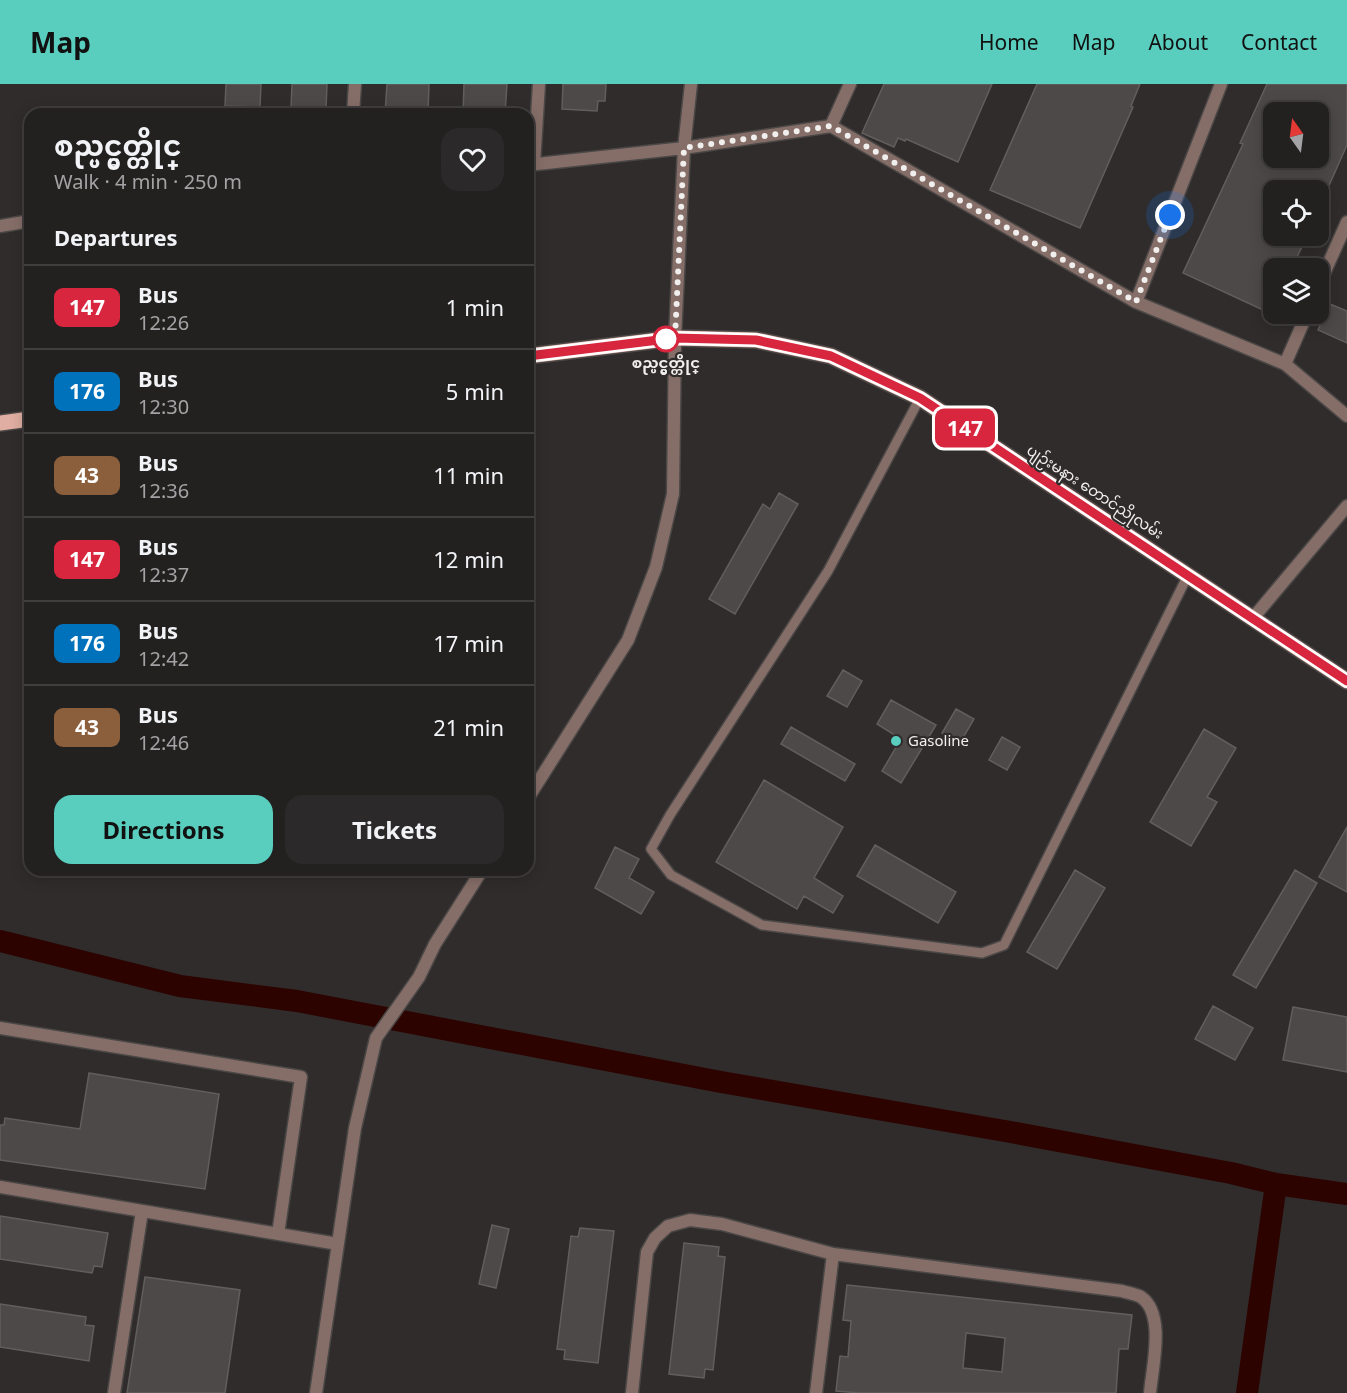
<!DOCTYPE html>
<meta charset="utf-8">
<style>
body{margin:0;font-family:"Noto Sans","Noto Sans Myanmar",sans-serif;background:#2b2929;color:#f1f3f6;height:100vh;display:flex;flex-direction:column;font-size:22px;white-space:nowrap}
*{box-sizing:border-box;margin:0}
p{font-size:20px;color:#a3a3a5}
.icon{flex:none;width:33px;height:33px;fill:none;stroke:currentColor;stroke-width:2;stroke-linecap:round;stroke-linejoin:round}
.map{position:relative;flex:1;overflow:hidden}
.drawer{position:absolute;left:24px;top:24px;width:510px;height:768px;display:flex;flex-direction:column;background:#232120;border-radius:18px;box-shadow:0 3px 15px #0003,0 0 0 2px #403e3e}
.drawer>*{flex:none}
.badge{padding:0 12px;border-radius:9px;font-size:21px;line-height:39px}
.needle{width:39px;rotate:346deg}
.tools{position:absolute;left:1263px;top:18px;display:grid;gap:12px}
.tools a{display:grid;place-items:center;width:66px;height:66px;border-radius:12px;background:#232120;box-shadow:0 3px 15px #0003,0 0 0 2px #403e3e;font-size:30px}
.you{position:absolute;width:30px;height:30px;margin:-15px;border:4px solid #fff;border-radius:50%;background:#1a73e8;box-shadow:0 0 0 9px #1a73e833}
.map>.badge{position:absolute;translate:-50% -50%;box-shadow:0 0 0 3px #fff}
h2{padding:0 30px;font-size:22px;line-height:54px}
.round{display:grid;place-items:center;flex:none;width:63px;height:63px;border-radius:18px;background:#2b2929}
.headline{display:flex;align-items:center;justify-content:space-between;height:102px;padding:0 30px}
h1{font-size:28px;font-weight:700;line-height:45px}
.button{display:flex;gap:12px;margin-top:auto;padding:12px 30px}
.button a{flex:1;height:69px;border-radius:18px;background:#59cebe;color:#111;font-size:24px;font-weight:700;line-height:69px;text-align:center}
.button a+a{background:#2b2929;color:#f1f3f6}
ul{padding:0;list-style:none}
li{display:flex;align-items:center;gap:18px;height:84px;padding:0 30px;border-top:2px solid #403e3e}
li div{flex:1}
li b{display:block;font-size:22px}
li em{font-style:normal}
li .badge{min-width:66px;font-weight:700;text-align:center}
header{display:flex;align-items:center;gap:36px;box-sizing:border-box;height:84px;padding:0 30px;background:#59cebe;color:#111}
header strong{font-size:28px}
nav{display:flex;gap:33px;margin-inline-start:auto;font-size:21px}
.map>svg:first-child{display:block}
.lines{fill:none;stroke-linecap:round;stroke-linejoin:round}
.canal{stroke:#2d0300;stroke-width:22}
.building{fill:#4c4948;stroke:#615e5d;stroke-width:1.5;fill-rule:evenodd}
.service-casing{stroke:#4a4746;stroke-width:12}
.minor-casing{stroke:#4a4746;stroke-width:15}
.primary-casing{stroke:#4a4746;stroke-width:18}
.service{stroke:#866e68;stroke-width:9}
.minor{stroke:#866e68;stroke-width:12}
.primary{stroke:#e0aea2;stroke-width:15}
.line-casing{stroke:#fff;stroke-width:14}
.line{stroke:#d7263d;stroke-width:9}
.walk{stroke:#f1efee;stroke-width:6;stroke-dasharray:0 10.8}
.stop-dot{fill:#fff;stroke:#d7263d;stroke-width:3}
.poi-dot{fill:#59cebe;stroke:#2f2c2b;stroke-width:2}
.labels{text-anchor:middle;stroke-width:4.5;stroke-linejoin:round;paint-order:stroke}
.stop-label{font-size:15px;font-weight:bold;fill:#f1efee;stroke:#2f2c2b}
.street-label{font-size:15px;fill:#f1efee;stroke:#2f2c2b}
.poi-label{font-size:15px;fill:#f1efee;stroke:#2f2c2b;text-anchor:start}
</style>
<header>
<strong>Map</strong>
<nav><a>Home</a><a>Map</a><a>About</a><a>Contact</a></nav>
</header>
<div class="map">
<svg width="1347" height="1309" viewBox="0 0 1347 1309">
<rect width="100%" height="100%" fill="#2f2c2b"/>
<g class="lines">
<!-- canal -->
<path class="canal" d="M 0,857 L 180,902 L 297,917 L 721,998 L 1005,1047 L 1231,1089 L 1276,1100 L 1347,1110
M 1247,1309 L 1276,1100"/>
</g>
<!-- building -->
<path class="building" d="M 226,0 L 261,0 L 260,23 L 225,22 Z
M 292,0 L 327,0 L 326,25 L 291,24 Z
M 387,0 L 429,0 L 428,30 L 385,30 Z
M 464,0 L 507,0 L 505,30 L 463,30 Z
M 563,0 L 606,0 L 605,17 L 598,17 L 597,27 L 562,25 Z
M 884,0 L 992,0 L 958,78 L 906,55 L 905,57 L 898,54 L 894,63 L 862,49 Z
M 1037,0 L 1140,0 L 1131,22 L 1133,23 L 1080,144 L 990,106 Z
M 1267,0 L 1347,0 L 1347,61 L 1327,106 L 1274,106 L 1274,152 L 1307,152 L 1292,184 L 1274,184 L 1274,231 L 1183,189 L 1243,60 L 1240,59 ZM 1274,28 L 1318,28 L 1318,74 L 1274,74 Z
M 1330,220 L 1347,227 L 1347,259 L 1318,246 Z
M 779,409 L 798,420 L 735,530 L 709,515 L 763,420 L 770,425 Z
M 843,586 L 862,597 L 847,623 L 827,612 Z
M 891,616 L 936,641 L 901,699 L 882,687 L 901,655 L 877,640 Z
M 956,625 L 974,635 L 960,659 L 942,649 Z
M 791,643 L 855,680 L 845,697 L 781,660 Z
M 1204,645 L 1236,664 L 1207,713 L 1217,718 L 1191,762 L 1150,738 Z
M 1002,653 L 1020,663 L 1007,686 L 989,676 Z
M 764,696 L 843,743 L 814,794 L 843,812 L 833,829 L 804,812 L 797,825 L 716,778 Z
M 1347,743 L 1347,808 L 1319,793 Z
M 875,761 L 956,808 L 938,839 L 857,792 Z
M 615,763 L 639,775 L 629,794 L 654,808 L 641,830 L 595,804 Z
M 1075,786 L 1105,804 L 1057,885 L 1027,868 Z
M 1295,786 L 1317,799 L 1256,904 L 1233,891 Z
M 1213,922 L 1253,944 L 1235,976 L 1195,955 Z
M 1293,923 L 1347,933 L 1347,988 L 1283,976 Z
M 89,989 L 219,1010 L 205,1105 L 0,1076 L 0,1041 L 4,1041 L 5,1034 L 80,1045 Z
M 0,1132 L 108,1149 L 102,1183 L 94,1182 L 92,1189 L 0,1175 Z
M 492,1141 L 509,1145 L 496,1204 L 479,1200 Z
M 580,1144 L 614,1147 L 598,1279 L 564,1275 L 565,1266 L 557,1265 L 571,1152 L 578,1153 Z
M 684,1159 L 719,1163 L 718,1172 L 725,1173 L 713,1286 L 705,1285 L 704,1294 L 669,1290 Z
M 145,1193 L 240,1206 L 225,1309 L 127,1309 Z
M 847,1201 L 1132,1231 L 1128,1265 L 1119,1265 L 1116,1309 L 859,1309 L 836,1307 L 840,1272 L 848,1273 L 851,1237 L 843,1236 ZM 966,1249 L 1005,1254 L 1002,1288 L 963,1284 Z
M 0,1220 L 86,1233 L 85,1241 L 94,1242 L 89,1277 L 0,1263 Z"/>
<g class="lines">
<!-- service casing -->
<g class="service-casing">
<path id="service" d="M 920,314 L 828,487 L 670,731 L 651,765 L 671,791 L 762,841 L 982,869 L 1004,861 L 1188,491"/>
</g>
<!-- minor casing -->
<g class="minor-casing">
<path id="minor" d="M 353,30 L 355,0
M 831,42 L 850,0
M 534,80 L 539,0
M 528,81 L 684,64 L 831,42 L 1136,218 L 1285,280 L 1347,332
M 0,142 L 30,137
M 1318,203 L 1347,138
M 1136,218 L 1221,0
M 1285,280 L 1307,230
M 1253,534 L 1347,422
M 528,714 L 628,556 L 656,483 L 673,410 L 675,254 L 684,64 L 691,0
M 0,944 L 301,993 L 278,1150
M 0,1103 L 338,1160
M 114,1309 L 142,1127
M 316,1309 L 355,1044 L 376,954 L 419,893 L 435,860 L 482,786
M 632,1309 L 647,1168 L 655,1154 L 668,1142 L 690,1136 L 722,1140 L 833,1170 L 1122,1207 C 1128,1209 1136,1210 1141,1213 C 1166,1230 1152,1284 1150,1309
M 816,1309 L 833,1170"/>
</g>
<!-- primary casing -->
<g class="primary-casing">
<path id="primary" d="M 528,272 L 675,254 L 756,256 L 831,272 L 920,314 L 1347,597
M 0,339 L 30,335"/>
</g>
<!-- service -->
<use href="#service" class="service"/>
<!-- minor -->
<use href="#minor" class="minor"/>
<!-- primary -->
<use href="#primary" class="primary"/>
</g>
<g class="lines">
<!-- line casing -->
<g class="line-casing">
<path id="line" d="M 528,272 L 675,254 L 756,256 L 831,272 L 920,314 L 1347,597"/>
</g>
<!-- line -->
<use href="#line" class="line"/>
<!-- walk -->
<path class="walk" d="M 666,255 L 675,254 L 684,64 L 831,42 L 1136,218 L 1170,131"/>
</g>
<!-- markers -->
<circle class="stop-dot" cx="666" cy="255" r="12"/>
<circle class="poi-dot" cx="896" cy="657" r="6"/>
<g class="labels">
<!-- stop labels -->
<g class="stop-label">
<text x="666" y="284">စည္ပင္မွတ္တိုင္</text>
</g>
<!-- street labels -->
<g class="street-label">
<text transform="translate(1095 408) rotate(33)" y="5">ပျဉ်းမနား တောင်ညိုလမ်း</text>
</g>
<!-- poi labels -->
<g class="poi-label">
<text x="908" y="662">Gasoline</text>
</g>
</g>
</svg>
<div class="tools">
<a><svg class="needle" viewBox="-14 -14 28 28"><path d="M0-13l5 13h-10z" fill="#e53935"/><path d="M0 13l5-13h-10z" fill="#a3a3a5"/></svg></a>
<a><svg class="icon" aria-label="locate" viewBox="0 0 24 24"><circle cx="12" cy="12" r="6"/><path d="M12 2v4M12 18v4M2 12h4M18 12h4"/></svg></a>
<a><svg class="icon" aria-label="layers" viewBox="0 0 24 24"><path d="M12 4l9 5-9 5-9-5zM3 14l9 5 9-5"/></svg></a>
</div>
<div class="you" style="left:1170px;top:131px"></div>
<b class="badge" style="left:965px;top:344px;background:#d7263d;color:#fff">147</b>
<section class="drawer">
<div class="headline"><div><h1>စည္ပင္မွတ္တိုင္</h1><p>Walk · 4 min · 250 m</p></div><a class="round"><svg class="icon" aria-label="heart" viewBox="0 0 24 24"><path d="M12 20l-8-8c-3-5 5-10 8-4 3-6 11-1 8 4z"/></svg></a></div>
<h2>Departures</h2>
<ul>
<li><span class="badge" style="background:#d7263d;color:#fff">147</span><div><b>Bus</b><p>12:26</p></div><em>1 min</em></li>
<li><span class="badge" style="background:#0072bc;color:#fff">176</span><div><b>Bus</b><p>12:30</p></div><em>5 min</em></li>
<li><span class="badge" style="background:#8b5e3c;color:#fff">43</span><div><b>Bus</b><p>12:36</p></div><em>11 min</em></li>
<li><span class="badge" style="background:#d7263d;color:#fff">147</span><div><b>Bus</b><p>12:37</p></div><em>12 min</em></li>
<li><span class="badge" style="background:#0072bc;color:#fff">176</span><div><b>Bus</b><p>12:42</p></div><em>17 min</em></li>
<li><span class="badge" style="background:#8b5e3c;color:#fff">43</span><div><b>Bus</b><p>12:46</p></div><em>21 min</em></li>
</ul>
<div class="button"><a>Directions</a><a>Tickets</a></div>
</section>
</div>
